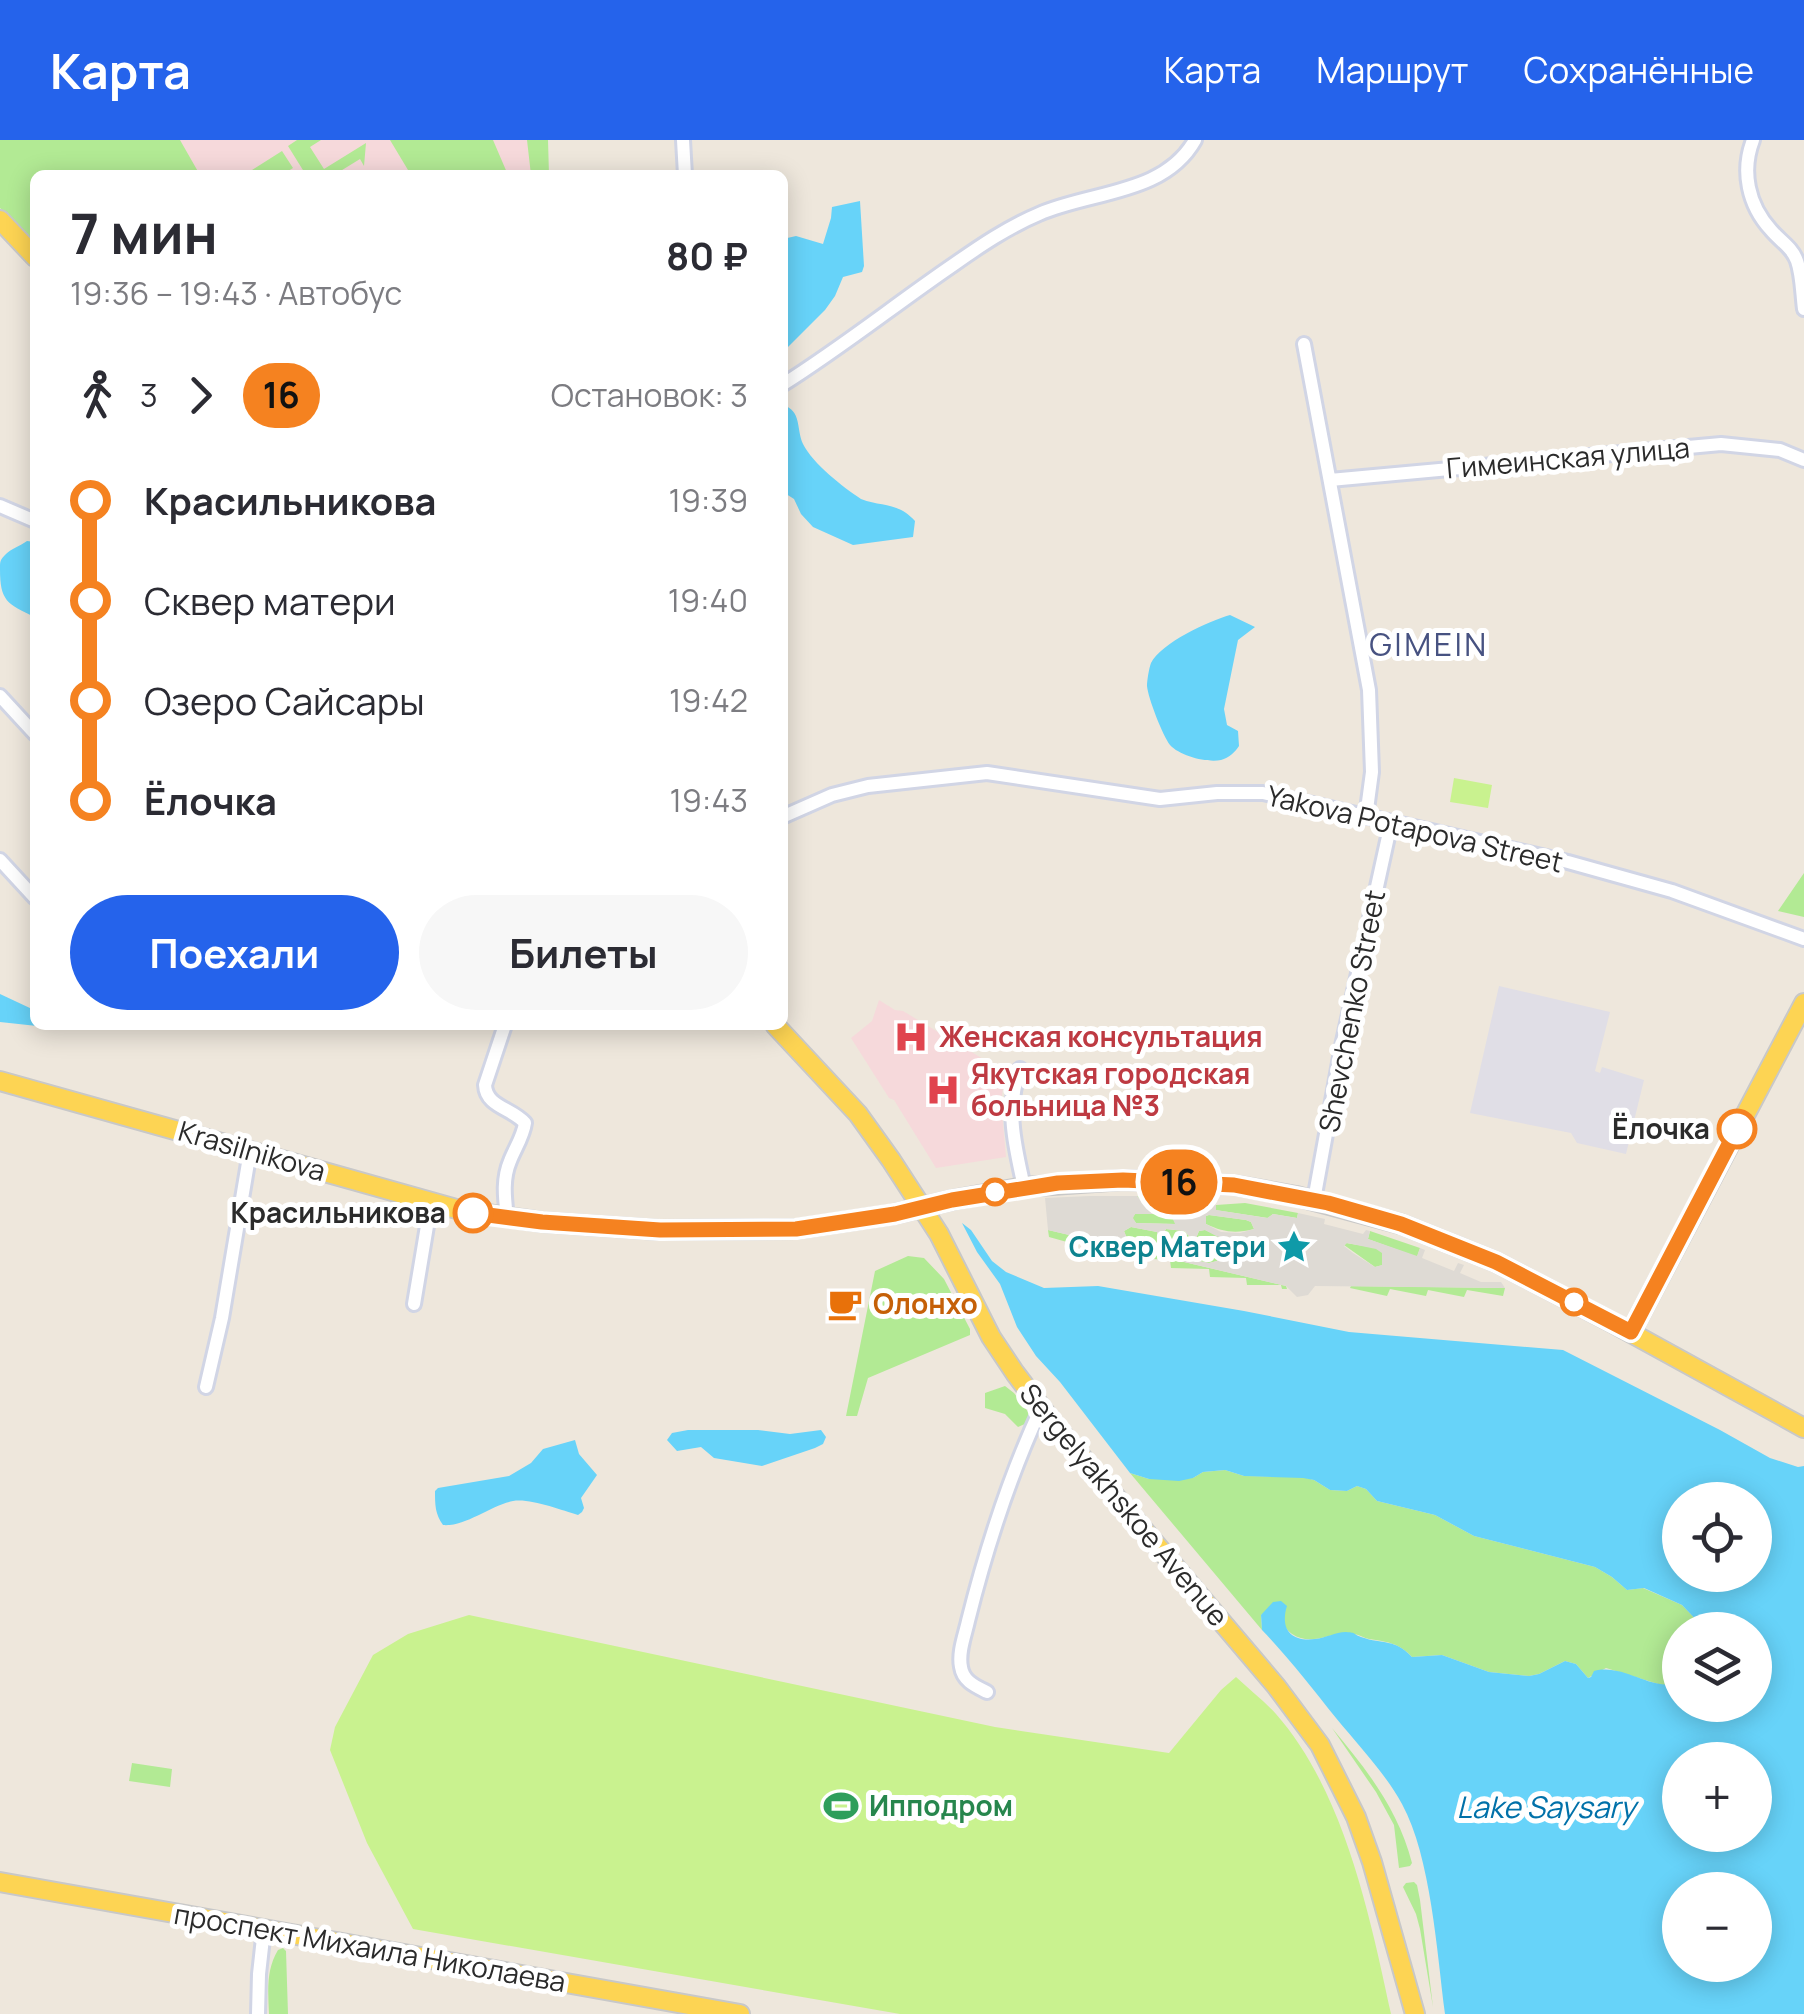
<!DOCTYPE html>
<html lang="ru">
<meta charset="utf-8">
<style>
body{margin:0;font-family:Manrope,sans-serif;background:#f7f7f7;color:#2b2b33;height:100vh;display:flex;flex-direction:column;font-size:38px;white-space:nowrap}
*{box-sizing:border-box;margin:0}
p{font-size:32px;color:#7c7c81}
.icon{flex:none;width:55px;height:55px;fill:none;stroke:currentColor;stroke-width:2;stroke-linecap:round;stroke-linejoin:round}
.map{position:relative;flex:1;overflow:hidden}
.side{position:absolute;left:30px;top:30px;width:758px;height:860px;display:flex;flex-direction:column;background:#fff;border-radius:15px;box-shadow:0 5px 25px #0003}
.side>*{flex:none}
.badge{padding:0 20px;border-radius:32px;font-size:35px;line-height:65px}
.fabs{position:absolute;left:1662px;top:1342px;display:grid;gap:20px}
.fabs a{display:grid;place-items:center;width:110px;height:110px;border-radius:50%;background:#fff;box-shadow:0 5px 25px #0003;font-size:50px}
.map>.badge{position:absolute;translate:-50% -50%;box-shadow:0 0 0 5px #fff}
.legs{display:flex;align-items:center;gap:15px;height:110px;padding:0 40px;font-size:32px}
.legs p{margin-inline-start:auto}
.summary{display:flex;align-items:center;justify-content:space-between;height:170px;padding:0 40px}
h1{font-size:55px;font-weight:700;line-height:75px}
.button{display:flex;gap:20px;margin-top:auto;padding:20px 40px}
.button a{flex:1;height:115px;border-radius:60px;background:#2563eb;color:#fff;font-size:40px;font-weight:700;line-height:115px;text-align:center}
.button a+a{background:#f7f7f7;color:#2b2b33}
ul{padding:0 40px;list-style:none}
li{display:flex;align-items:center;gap:35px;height:100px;font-size:38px}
li i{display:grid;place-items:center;width:15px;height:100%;margin:0 12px;background:currentColor}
li i::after{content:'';width:25px;height:25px;margin:-12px;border:8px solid;border-radius:50%;background:#fff}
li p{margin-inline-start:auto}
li:first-child i{background:linear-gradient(#0000 50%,currentColor 0)}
li:last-child i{background:linear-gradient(currentColor 50%,#0000 0)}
header{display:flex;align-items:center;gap:60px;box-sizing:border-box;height:140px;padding:0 50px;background:#2563eb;color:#fff}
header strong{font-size:48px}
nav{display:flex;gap:55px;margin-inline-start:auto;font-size:35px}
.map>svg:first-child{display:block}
.industrial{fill:#e0dee6}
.medical{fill:#f6d9db}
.green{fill:#b2ea94}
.pitch{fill:#c9f28f}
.plaza{fill:#dedad4;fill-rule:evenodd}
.water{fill:#67d3f9;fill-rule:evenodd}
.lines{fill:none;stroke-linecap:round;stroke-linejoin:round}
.minor-casing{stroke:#d1d5e5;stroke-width:18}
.major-casing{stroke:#c8c8c8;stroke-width:22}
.minor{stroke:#fff;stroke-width:12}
.major{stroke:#fdd453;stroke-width:18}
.line-1-casing{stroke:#fff;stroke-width:22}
.line-1{stroke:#f58220;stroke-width:15}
.stop-1-dot{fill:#fff;stroke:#f58220;stroke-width:5}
.labels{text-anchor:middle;stroke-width:10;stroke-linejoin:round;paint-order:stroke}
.street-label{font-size:28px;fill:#2b2b2b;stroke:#fff}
.health-label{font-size:28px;font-weight:bold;fill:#be3a42;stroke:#fff;text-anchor:start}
.stop-label{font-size:28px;font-weight:bold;fill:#2b2b2b;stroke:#fff;text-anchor:end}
.culture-label{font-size:28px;font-weight:bold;fill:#0d838f;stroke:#fff;text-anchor:end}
.food-label{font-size:28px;font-weight:bold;fill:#c56008;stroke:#fff;text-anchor:start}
.leisure-label{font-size:28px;font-weight:bold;fill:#27864d;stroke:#fff;text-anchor:start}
.water-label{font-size:30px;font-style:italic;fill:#0171a9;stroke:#fff}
.quarter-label{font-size:32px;letter-spacing:2.5px;fill:#475281;stroke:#fff}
</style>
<header>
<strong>Карта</strong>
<nav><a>Карта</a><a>Маршрут</a><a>Сохранённые</a></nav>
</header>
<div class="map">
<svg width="1804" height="1874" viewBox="0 0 1804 1874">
<rect width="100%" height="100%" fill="#eee7dc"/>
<!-- industrial -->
<path class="industrial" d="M 1499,846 L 1610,872 L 1595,931 L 1600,933 L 1602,927 L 1644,940 L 1626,1014 L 1577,1003 L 1571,993 L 1470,973 Z"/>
<!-- medical -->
<path class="medical" d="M 48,0 L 544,0 L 545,35 L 46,35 Z
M 879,860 L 895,870 L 903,871 L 1005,932 L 1001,962 L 1006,1017 L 936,1028 L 894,960 L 889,958 L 851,898 L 872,881 Z"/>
<!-- green -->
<path class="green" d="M 0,0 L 180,0 L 200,35 L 35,35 L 35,105 L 0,68 Z
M 297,0 L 321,0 L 310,7 L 324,29 L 366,3 L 364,26 L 360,19 L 334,35 L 318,35 L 315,32 L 306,35 L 288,6 Z
M 390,0 L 493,0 L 508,35 L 411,35 Z
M 527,0 L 548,0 L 549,35 L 531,35 Z
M 282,11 L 293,28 L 282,35 L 244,35 Z
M 1804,733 L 1804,777 L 1778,771 Z
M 1137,1056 L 1176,1058 L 1198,1064 L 1198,1068 L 1147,1067 Z
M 1245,1063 L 1298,1073 L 1297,1078 L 1273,1074 L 1268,1078 L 1215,1070 L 1216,1065 Z
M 1135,1074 L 1159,1074 L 1172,1077 L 1176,1084 L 1136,1083 L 1132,1078 Z
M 1209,1075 L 1246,1080 L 1251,1082 L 1254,1089 C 1235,1094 1223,1092 1206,1084 L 1206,1076 Z
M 1131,1087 L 1157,1092 L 1161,1102 L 1155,1110 L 1130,1106 L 1124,1091 Z
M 1166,1089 L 1184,1091 L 1189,1096 L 1188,1111 L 1181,1116 L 1169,1115 L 1162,1109 L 1166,1103 L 1163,1094 Z
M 1048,1090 L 1286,1146 L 1287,1149 L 1282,1149 L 1281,1145 L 1247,1145 L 1246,1138 L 1210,1137 L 1209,1129 L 1171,1128 L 1170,1120 L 1136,1118 L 1135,1111 L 1098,1110 L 1097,1104 L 1067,1102 L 1049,1097 Z
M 1205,1090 L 1218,1096 L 1220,1117 L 1217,1121 L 1209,1123 L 1199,1121 C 1194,1110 1194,1102 1199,1091 Z
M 1370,1091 L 1420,1108 L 1417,1117 L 1368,1099 Z
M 1346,1103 L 1376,1108 L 1383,1112 L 1383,1125 L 1375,1127 L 1344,1105 Z
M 908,1116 L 924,1118 L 944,1139 L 970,1189 L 970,1195 L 868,1238 L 857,1276 L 846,1276 L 875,1131 Z
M 1351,1146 L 1505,1148 L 1503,1156 L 1467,1150 L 1464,1157 L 1428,1150 L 1426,1156 L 1390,1149 L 1387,1156 L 1350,1148 Z
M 1005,1246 L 1014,1253 L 1029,1273 L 1027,1283 L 1018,1287 L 1005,1274 L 985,1268 L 985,1253 Z
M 1225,1330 L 1244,1336 L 1303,1337 L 1314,1340 L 1330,1350 L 1347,1351 L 1357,1346 L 1366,1349 L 1377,1361 L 1435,1375 L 1474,1396 L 1595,1427 L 1612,1437 L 1627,1450 L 1643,1448 L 1682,1465 L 1702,1486 L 1712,1490 L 1680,1490 L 1680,1543 L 1668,1547 L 1606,1528 L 1588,1538 L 1576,1524 L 1565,1521 L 1539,1534 L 1529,1536 L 1489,1532 L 1442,1515 L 1412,1517 C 1399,1503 1388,1502 1369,1499 C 1364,1498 1360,1495 1354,1494 C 1333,1489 1313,1508 1292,1494 C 1281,1486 1283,1477 1286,1466 L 1261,1475 L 1262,1490 L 1130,1333 L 1149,1339 L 1193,1338 L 1203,1332 Z
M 1332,1588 C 1367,1630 1398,1669 1412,1723 L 1410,1726 L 1399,1728 L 1394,1685 L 1376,1652 Z
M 132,1623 L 172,1629 L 170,1647 L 129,1641 Z
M 1414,1742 L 1417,1745 L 1420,1760 L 1433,1867 L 1420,1789 L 1416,1774 L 1403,1747 L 1406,1743 Z
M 283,1808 L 286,1811 L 288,1874 L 269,1874 C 268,1851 266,1830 278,1810 Z"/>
<!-- pitch -->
<path class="pitch" d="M 1454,638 L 1492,645 L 1488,668 L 1450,662 Z
M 469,1475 L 995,1587 L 1169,1613 L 1221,1550 L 1236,1537 C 1249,1549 1264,1561 1276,1574 C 1344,1651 1370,1776 1391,1874 L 900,1874 L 413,1789 L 367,1703 L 330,1610 L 335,1587 L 373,1515 L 408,1494 Z"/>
<!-- plaza -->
<path class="plaza" d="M 1090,1056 L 1137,1056 L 1147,1067 L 1197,1068 L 1198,1064 L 1216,1065 L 1216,1070 L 1267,1078 L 1273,1074 L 1297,1078 L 1298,1073 L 1325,1079 L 1324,1084 L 1363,1094 L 1366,1090 L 1370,1091 L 1368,1099 L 1417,1116 L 1420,1108 L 1425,1110 L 1422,1118 L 1454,1131 L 1458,1123 L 1464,1125 L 1460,1133 L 1481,1142 L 1501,1142 L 1505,1148 L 1315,1146 L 1308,1155 L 1297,1157 L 1286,1146 L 1048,1090 L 1045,1058 ZM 1135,1074 L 1159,1074 L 1172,1077 L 1175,1084 L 1136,1083 L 1133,1078 ZM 1209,1075 L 1246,1080 L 1251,1082 L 1254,1089 L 1240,1093 L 1221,1092 L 1206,1084 L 1206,1076 ZM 1131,1087 L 1157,1092 L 1160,1102 L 1154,1110 L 1130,1106 L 1124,1091 ZM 1166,1089 L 1185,1091 L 1189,1096 L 1185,1105 L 1187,1111 L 1181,1116 L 1169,1115 L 1162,1109 L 1166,1103 L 1163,1094 ZM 1205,1090 L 1218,1097 L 1220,1117 L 1217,1121 L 1209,1123 L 1199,1121 L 1195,1112 L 1195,1100 L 1199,1091 ZM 1347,1103 L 1376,1109 L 1382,1113 L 1382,1125 L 1375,1127 L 1353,1113 L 1344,1106 Z"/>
<!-- water -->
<path class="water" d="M 860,61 L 864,126 L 862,132 L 843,137 L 835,156 L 825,170 L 783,212 L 783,99 L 796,96 L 823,104 L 831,78 L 832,67 Z
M 783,265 C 802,271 796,288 803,304 C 813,324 843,347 861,359 C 882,367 898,362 915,381 L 913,397 L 853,405 L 813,387 L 801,374 L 794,359 L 783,352 Z
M 27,401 L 35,402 L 35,477 C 7,464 0,461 0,429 C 0,421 0,420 6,414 C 11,409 20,406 27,401 Z
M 1230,475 L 1255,487 L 1238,500 L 1224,569 L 1227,585 L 1238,591 L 1239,606 C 1235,612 1229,618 1221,620 C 1207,623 1180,616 1170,605 C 1163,596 1148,558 1147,546 C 1147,541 1149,528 1151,523 C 1161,503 1209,481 1230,475 Z
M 0,854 L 32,869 L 35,872 L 35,885 L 37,886 L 0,882 Z
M 962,1083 L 971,1090 L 992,1121 L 1006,1132 L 1044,1148 L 1098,1146 L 1244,1171 L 1349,1192 L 1563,1210 L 1720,1290 L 1770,1318 L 1798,1327 L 1804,1326 L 1804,1874 L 1445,1874 C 1437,1813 1431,1717 1402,1664 C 1385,1633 1359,1606 1336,1578 C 1312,1548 1289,1518 1262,1490 L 1261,1475 L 1273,1462 L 1281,1461 L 1287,1466 C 1280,1488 1290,1502 1315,1499 C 1326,1498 1335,1492 1346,1492 C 1358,1493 1351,1493 1361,1497 C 1384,1505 1394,1498 1412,1517 L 1442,1515 L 1489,1532 L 1529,1536 L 1539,1534 L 1565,1521 L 1576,1524 L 1588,1538 L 1591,1537 L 1594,1531 C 1624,1523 1651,1552 1680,1543 L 1680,1565 L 1755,1565 L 1755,1490 L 1712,1490 L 1702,1486 L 1682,1465 L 1644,1448 L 1627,1450 L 1612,1437 L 1595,1427 L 1474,1396 L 1435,1375 L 1377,1361 L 1366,1349 L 1357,1346 L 1347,1351 L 1330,1350 L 1314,1340 L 1303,1338 L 1244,1336 L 1225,1330 L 1203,1332 L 1193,1338 L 1179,1341 L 1149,1339 L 1130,1333 L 1060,1242 L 1036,1216 L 1017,1187 L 1000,1144 L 977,1112 ZM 1680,1360 L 1755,1360 L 1755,1435 L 1680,1435 ZM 1680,1620 L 1755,1620 L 1755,1695 L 1680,1695 ZM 1680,1750 L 1755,1750 L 1755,1825 L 1680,1825 Z
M 688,1290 L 758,1290 L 790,1294 L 821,1290 L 826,1297 L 823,1304 L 815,1308 L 762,1326 L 714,1318 L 701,1307 L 677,1311 L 667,1300 L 672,1293 Z
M 575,1300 L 579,1314 L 597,1335 L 581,1358 L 584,1368 L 582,1372 L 578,1375 C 561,1370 530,1358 513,1361 C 491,1365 465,1387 443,1385 C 435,1374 435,1365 435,1351 L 438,1348 L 509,1336 L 531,1323 L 543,1309 Z"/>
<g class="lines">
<!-- minor casing -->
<g class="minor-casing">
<path id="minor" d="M 683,0 L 685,35
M 1753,0 C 1741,31 1748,65 1771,90 C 1780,101 1792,107 1797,121 C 1802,135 1802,154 1804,169
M 1304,204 L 1369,550 L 1372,632 L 1366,677
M 782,245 C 841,208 896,164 953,125 C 980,106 1008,87 1039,74 C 1091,51 1164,55 1195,0
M 1330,340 L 1721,304 L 1780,310 L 1804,320
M 0,366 L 35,381
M 0,556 L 35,594
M 782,677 L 832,655 L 868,646 L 987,633 L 1160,659 L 1217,653 L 1263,653 L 1568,722 L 1672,751 L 1804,799
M 0,720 L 35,758
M 505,885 L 485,945 C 486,967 512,968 525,983 C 523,997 515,1008 510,1021 C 502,1040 505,1059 507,1078
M 1020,929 C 1005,969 1015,1006 1024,1047
M 1314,1060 L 1342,906 L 1391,683
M 414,1164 L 431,1062
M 206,1247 L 222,1178 L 250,1011
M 987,1552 C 975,1546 963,1541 961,1527 C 958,1512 965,1495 968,1481 C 986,1409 1010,1335 1041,1268
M 258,1874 L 259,1834 L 264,1789"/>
</g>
<!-- major casing -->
<g class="major-casing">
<path id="major" d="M 0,80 L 35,117
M 775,885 L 858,974 L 891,1020 L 939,1094 L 991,1197 L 1015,1233 L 1052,1282 L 1276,1546 L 1320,1605 L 1356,1677 L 1372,1722 L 1415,1874
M 0,941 L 460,1070 L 542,1082 L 659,1090 L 797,1089 L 895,1074 L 952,1060 L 1024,1047 L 1123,1040 L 1234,1045 L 1296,1056 L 1401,1084 L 1496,1122 L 1613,1183 L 1804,1288
M 1631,1192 L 1804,863
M 0,1742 L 740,1874"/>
</g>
<!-- minor -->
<use href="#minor" class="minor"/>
<!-- major -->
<use href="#major" class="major"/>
</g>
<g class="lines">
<!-- line-1 casing -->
<g class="line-1-casing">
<path id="line-1" d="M 473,1073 L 542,1082 L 660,1090 L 796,1089 L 895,1074 L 952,1060 L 1058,1043 L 1123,1040 L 1234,1045 L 1328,1063 L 1401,1084 L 1496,1122 L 1631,1192 L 1737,989"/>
</g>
<!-- line-1 -->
<use href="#line-1" class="line-1"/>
</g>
<!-- icons -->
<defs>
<g id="hospital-bare" transform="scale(2.7)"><path d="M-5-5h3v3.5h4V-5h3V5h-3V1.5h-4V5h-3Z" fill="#e0444e" stroke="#fff" stroke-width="2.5" paint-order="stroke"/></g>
<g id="sight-bare" transform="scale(2.7)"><path d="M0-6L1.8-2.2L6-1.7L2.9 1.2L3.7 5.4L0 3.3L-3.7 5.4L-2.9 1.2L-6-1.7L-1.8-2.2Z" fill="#0f9aa8" stroke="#fff" stroke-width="2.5" paint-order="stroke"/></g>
<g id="cafe-bare" transform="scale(2.7)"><path d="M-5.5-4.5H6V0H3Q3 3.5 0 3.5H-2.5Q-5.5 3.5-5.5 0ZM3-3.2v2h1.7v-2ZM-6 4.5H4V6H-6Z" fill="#e8710a" stroke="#fff" stroke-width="2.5" paint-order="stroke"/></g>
<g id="stadium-bare" transform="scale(2.7)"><path d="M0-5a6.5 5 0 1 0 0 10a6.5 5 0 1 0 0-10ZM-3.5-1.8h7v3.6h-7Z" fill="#2e9e5b" stroke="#fff" stroke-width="2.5" paint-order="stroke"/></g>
</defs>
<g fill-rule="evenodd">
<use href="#hospital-bare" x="911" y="897"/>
<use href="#hospital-bare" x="943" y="950"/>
<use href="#sight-bare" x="1294" y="1107"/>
<use href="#cafe-bare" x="845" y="1164"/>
<use href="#stadium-bare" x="841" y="1666"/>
</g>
<!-- markers -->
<g class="stop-1-dot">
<circle cx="1737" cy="989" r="18"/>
<circle cx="995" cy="1052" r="12"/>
<circle cx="473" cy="1073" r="18"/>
<circle cx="1574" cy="1162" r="12"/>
</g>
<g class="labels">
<!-- street labels -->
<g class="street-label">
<text transform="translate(1568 318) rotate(-5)" y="10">Гимеинская улица</text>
<text transform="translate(1415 689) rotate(13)" y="10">Yakova Potapova Street</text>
<text transform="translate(1352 871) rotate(-79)" y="10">Shevchenko Street</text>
<text transform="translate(252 1011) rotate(16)" y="10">Krasilnikova</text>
<text transform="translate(1124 1365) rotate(50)" y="10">Sergelyakhskoe Avenue</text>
<text transform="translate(370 1808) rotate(10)" y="10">проспект Михаила Николаева</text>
</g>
<!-- health labels -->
<g class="health-label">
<text x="939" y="907">Женская консультация</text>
<text x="971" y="944">Якутская городская<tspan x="971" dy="32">больница №3</tspan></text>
</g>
<!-- stop labels -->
<g class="stop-label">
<text x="1710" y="999">Ёлочка</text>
<text x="446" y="1083">Красильникова</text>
</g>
<!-- culture labels -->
<g class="culture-label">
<text x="1266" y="1117">Сквер Матери</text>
</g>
<!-- food labels -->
<g class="food-label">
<text x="873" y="1174">Олонхо</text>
</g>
<!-- leisure labels -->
<g class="leisure-label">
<text x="869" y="1676">Ипподром</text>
</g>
<!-- water labels -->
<g class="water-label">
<text x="1546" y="1678">Lake Saysary</text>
</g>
<!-- quarter labels -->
<g class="quarter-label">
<text x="1429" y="516">GIMEIN</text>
</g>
</g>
</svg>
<div class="fabs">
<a><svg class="icon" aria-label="locate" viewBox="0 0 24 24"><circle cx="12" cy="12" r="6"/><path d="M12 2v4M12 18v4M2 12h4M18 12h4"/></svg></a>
<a><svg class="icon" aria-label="layers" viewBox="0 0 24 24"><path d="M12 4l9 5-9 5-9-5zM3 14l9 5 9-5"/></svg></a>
<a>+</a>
<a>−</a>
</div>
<b class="badge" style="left:1179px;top:1042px;background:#f58220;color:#111">16</b>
<section class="side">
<div class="summary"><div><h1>7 мин</h1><p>19:36 – 19:43 · Автобус</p></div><b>80 ₽</b></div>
<div class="legs"><svg class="icon" aria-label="walk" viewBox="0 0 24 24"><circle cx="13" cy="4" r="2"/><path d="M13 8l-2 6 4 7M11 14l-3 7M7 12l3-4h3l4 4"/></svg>3<svg class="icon" aria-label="forward" viewBox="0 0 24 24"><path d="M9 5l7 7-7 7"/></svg><b class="badge" style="background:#f58220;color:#111">16</b><p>Остановок: 3</p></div>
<ul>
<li><i style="color:#f58220"></i><b>Красильникова</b><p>19:39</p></li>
<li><i style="color:#f58220"></i><span>Сквер матери</span><p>19:40</p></li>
<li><i style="color:#f58220"></i><span>Озеро Сайсары</span><p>19:42</p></li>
<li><i style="color:#f58220"></i><b>Ёлочка</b><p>19:43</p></li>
</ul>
<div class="button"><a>Поехали</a><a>Билеты</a></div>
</section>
</div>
